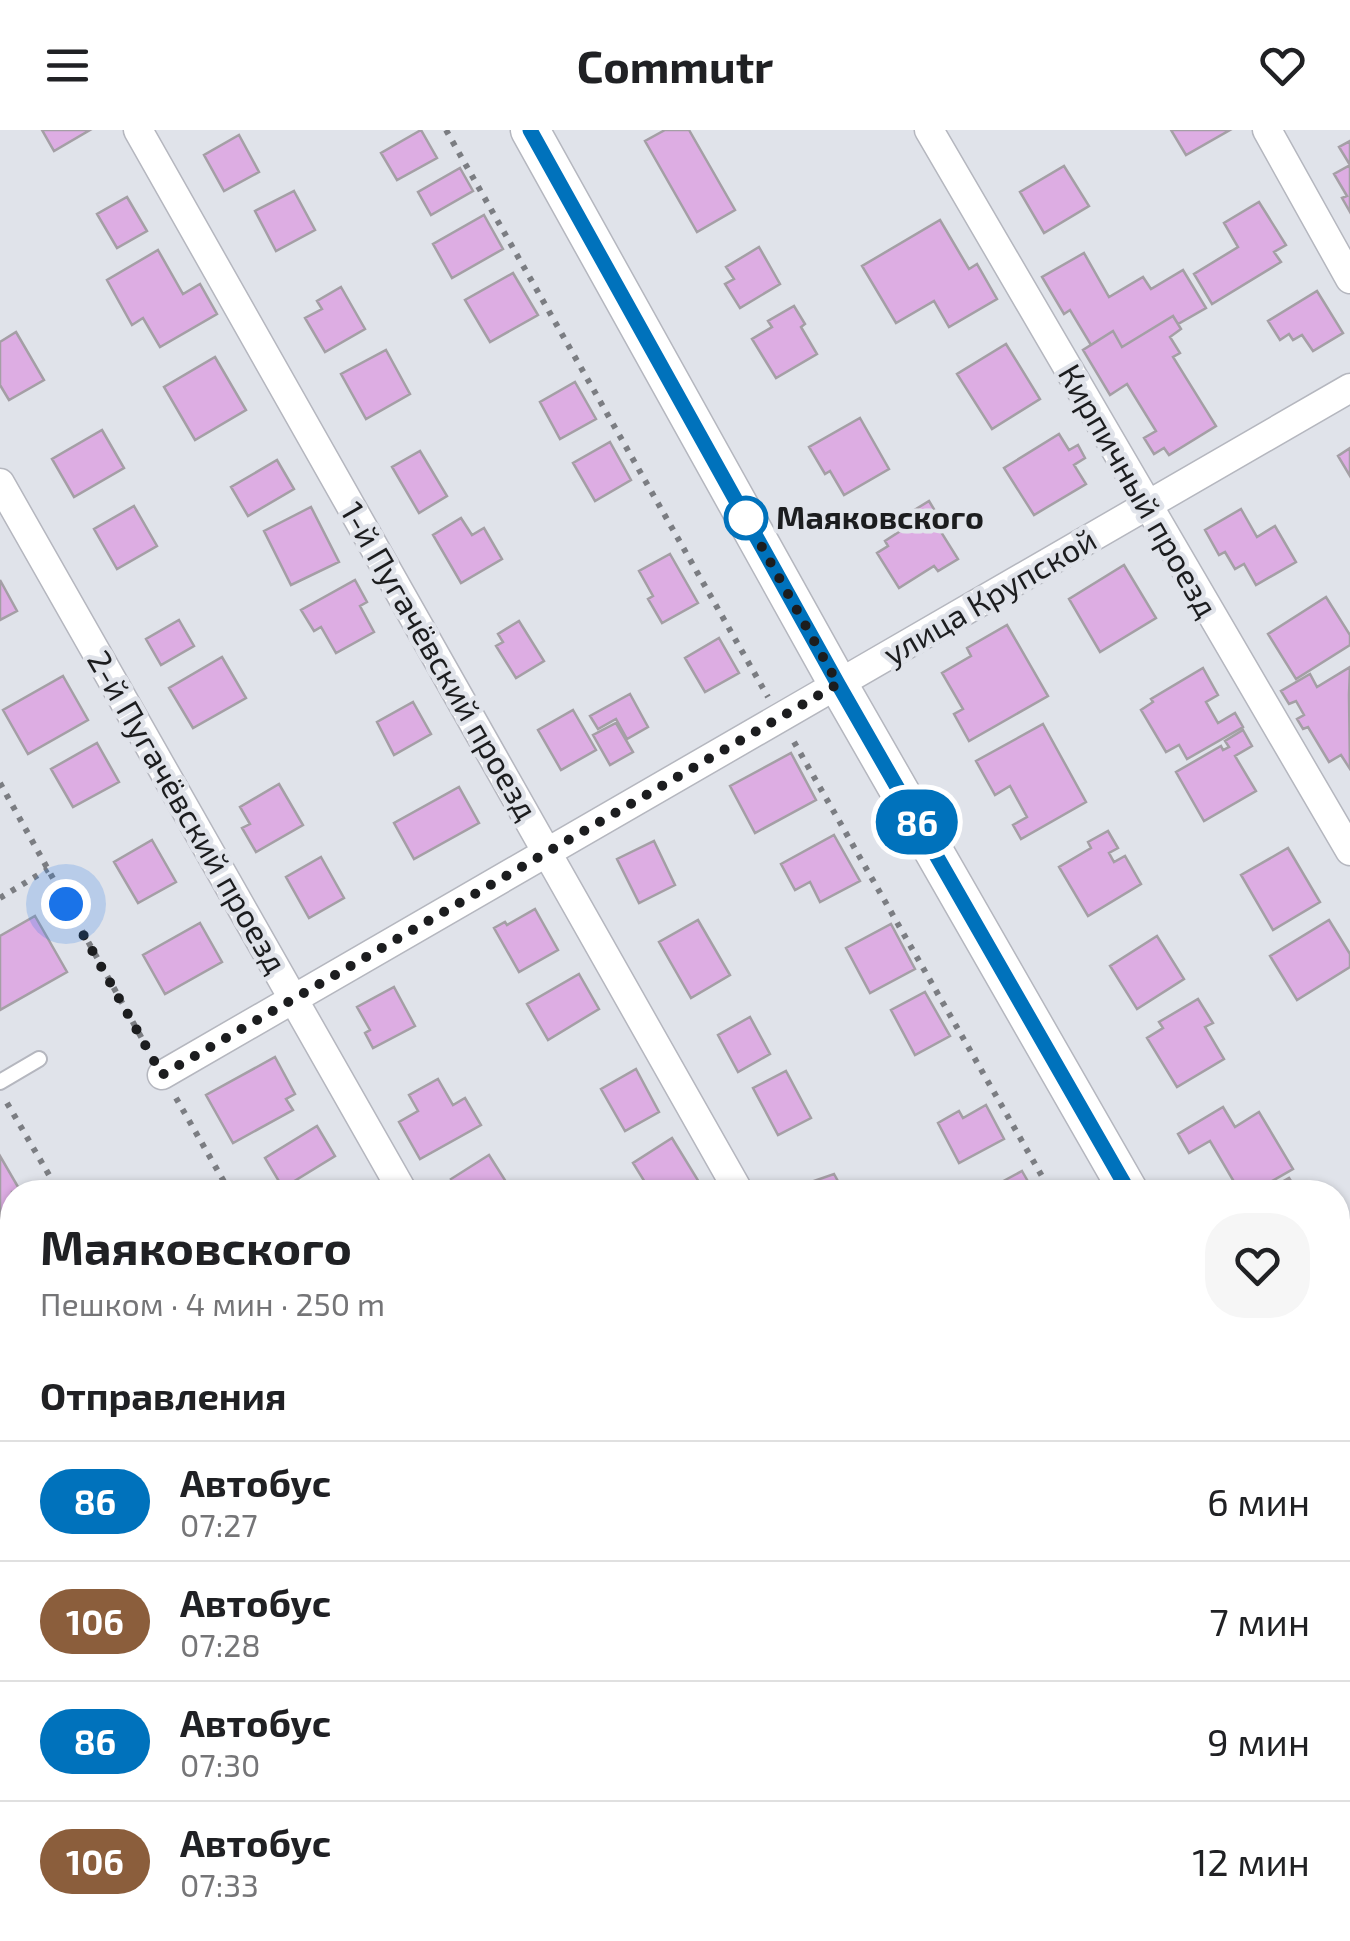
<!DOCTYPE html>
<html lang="ru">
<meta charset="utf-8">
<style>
body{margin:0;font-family:"Exo 2",sans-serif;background:#f6f6f6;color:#202124;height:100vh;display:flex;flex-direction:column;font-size:38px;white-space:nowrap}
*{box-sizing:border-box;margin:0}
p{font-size:32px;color:#757577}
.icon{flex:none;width:55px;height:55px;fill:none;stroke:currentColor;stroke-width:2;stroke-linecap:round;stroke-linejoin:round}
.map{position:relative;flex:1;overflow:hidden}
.drawer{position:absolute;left:0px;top:1050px;width:1350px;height:762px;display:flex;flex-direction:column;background:#fff;border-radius:40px 40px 0 0;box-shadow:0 2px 8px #0004}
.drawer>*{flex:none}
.badge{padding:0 20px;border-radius:32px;font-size:35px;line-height:65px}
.you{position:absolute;width:50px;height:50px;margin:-25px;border:8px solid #fff;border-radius:50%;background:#1a73e8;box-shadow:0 0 0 15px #1a73e833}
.map>.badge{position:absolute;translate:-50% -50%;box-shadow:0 0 0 5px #fff}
h2{padding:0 40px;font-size:38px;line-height:90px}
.round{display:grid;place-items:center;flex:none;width:105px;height:105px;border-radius:40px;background:#f6f6f6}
.head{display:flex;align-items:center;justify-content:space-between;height:170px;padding:0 40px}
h1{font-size:48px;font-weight:700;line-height:75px}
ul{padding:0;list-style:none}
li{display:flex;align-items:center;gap:30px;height:120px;padding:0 40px;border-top:2px solid #e0e0e0}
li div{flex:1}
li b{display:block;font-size:38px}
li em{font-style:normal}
li .badge{min-width:110px;font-weight:700;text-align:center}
header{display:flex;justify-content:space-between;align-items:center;height:130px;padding:0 40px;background:#fff;font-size:45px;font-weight:700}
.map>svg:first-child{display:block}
.green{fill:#bbd797}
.building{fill:#ddade3;stroke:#a49fa5;stroke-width:2.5}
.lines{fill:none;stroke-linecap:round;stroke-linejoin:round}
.service-casing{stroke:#b5b7bf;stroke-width:18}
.minor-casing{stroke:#b5b7bf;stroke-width:31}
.secondary-casing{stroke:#b5b7bf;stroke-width:41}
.path{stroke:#7b7d82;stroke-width:6;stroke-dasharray:5 8;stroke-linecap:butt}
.service{stroke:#fff;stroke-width:14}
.minor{stroke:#fff;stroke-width:28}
.secondary{stroke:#fff;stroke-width:38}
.line-casing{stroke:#fff;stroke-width:22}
.line{stroke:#0072bc;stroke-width:15}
.walk{stroke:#1c1d1f;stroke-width:10;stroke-dasharray:0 18}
.stop-dot{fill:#fff;stroke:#0072bc;stroke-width:5}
.labels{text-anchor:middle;stroke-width:9;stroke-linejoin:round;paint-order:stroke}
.street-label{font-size:32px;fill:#1c1d1f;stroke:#e0e3ea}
.stop-label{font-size:32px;font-weight:bold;fill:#1c1d1f;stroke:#e0e3ea;text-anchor:start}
</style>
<header><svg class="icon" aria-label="menu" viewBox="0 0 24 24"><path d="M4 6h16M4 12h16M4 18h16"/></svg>Commutr<svg class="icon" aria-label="heart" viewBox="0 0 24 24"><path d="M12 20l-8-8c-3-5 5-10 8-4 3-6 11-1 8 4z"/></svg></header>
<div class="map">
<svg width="1350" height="1811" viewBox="0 0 1350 1811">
<rect width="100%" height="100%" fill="#e0e3ea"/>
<!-- green -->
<path class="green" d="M 0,1450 L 12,1473 L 12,1602 L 0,1580 Z
M 124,1800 L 385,1800 L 447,1811 L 131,1811 Z"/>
<!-- building -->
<path class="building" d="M 42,0 L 90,0 L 54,21 Z
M 421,0 L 437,28 L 397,50 L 381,23 Z
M 665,0 L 689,0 L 735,80 L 697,102 L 645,11 Z
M 1171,0 L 1230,0 L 1186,25 Z
M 239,5 L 259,42 L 224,61 L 204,25 Z
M 1350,11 L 1350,82 L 1342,68 L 1347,66 L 1334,44 L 1350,35 L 1339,17 Z
M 1064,36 L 1089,76 L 1044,103 L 1020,62 Z
M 460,38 L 473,61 L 431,85 L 418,62 Z
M 294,61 L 315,100 L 276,121 L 255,81 Z
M 127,67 L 147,101 L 117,118 L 97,84 Z
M 1259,72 L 1286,115 L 1274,122 L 1281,132 L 1212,174 L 1194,144 L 1238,117 L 1224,93 Z
M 484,85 L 503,119 L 452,148 L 433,114 Z
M 940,90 L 969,139 L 977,134 L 997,169 L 949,197 L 934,171 L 896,193 L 862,136 Z
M 759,117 L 780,154 L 740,178 L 725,154 L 734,149 L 726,137 Z
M 158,120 L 183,164 L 200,154 L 217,184 L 160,217 L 143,188 L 132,195 L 107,150 Z
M 1084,123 L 1109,167 L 1143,147 L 1151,159 L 1183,140 L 1206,178 L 1178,194 L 1173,186 L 1122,217 L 1113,201 L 1091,215 L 1070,180 L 1064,184 L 1042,147 Z
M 513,143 L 538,185 L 490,212 L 465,170 Z
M 341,157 L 365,199 L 325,222 L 305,188 L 322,179 L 317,171 Z
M 1317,161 L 1343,203 L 1313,221 L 1302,205 L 1293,210 L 1289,204 L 1280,210 L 1268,191 Z
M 794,176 L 805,194 L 801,197 L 817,224 L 776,248 L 752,209 L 772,197 L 768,191 Z
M 1173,186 L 1181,199 L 1170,207 L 1180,223 L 1173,227 L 1216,296 L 1169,325 L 1164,318 L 1154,324 L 1144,308 L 1156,301 L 1127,254 L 1110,265 L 1083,220 L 1113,201 L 1122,217 Z
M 16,202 L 44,250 L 9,270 L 0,255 L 0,212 Z
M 1006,214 L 1040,269 L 992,299 L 957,244 Z
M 386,220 L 410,264 L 366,289 L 341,244 Z
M 215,227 L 246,280 L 195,310 L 164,257 Z
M 575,252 L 596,289 L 560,309 L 540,272 Z
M 860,288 L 889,339 L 844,365 L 830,341 L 825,344 L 809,317 Z
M 102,300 L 124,338 L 74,367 L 52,329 Z
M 1059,304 L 1069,320 L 1078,315 L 1085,328 L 1074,335 L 1086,354 L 1034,385 L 1004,338 Z
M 610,312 L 631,350 L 595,371 L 573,333 Z
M 1350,318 L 1350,346 L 1338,326 Z
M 420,321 L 447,366 L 419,383 L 392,337 Z
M 277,330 L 294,359 L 248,386 L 231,357 Z
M 929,371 L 946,399 L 941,402 L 958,429 L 938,441 L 934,436 L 899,458 L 877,423 L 888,416 L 885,411 L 908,396 L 903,387 Z
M 134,376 L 157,416 L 117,439 L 94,399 Z
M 311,377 L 339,432 L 291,455 L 264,401 Z
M 1241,379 L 1257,407 L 1275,396 L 1296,432 L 1256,455 L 1244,434 L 1235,439 L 1225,422 L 1219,425 L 1205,400 Z
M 461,388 L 472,405 L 484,398 L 502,429 L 461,453 L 433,405 Z
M 670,424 L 698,473 L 662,493 L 648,469 L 653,466 L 639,441 Z
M 1124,435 L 1156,488 L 1100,522 L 1069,469 Z
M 0,450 L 17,481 L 0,490 Z
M 355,450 L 367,472 L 360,476 L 374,502 L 336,523 L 321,497 L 314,501 L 301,480 Z
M 1326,467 L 1350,505 L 1350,515 L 1296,549 L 1268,504 Z
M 179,490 L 194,516 L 161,535 L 146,509 Z
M 519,491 L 544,531 L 516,548 L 496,516 L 503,512 L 498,504 Z
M 1007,495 L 1048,566 L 969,611 L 954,584 L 963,579 L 942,543 L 971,526 L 967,518 Z
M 719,508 L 739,543 L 705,562 L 685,528 Z
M 222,527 L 246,568 L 193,598 L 169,558 Z
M 1350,537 L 1349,565 L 1350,639 L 1341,625 L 1329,632 L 1308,597 L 1303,599 L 1297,589 L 1304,585 L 1296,571 L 1289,574 L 1281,561 L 1310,544 L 1317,557 Z
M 1203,538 L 1218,565 L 1206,572 L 1218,593 L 1235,583 L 1243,597 L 1187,629 L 1179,615 L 1166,622 L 1141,580 L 1153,572 L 1151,569 Z
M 63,546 L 88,590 L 28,624 L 3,580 Z
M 630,564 L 648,597 L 627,609 L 616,589 L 598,599 L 590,586 Z
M 413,572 L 431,604 L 394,625 L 377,592 Z
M 573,580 L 596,620 L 561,640 L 538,600 Z
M 616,593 L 633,622 L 610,635 L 593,605 Z
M 1043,594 L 1086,672 L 1021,709 L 1013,695 L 1027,687 L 1010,656 L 995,665 L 976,631 Z
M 1243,600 L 1252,616 L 1235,626 L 1256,661 L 1204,691 L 1176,642 L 1221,616 L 1223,620 L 1229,617 L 1225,611 Z
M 97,613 L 119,652 L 73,677 L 51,639 Z
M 791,623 L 816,670 L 755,703 L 730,656 Z
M 279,654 L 303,695 L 256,722 L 242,698 L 250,694 L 240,677 Z
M 459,657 L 479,693 L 414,729 L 394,693 Z
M 1108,701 L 1118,718 L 1109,723 L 1114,732 L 1125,726 L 1141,754 L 1088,786 L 1059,737 L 1091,718 L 1088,712 Z
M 834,705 L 860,751 L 820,772 L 810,752 L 795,760 L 781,734 Z
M 152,710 L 176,752 L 138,773 L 114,732 Z
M 654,711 L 675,755 L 639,773 L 617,729 Z
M 1288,718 L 1320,772 L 1273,800 L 1241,745 Z
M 321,727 L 344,768 L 309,788 L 286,747 Z
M 535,779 L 558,820 L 519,842 L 494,798 L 505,792 L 507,795 Z
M 35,786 L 67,842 L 0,880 L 0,806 Z
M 698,790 L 730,845 L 691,868 L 659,812 Z
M 1329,790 L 1350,824 L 1350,837 L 1297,870 L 1270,826 Z
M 200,793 L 222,832 L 165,864 L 143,825 Z
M 891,794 L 915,839 L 870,863 L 846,818 Z
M 1157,806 L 1184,849 L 1137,879 L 1110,836 Z
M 579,844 L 599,879 L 548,910 L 527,874 Z
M 394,857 L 415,896 L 373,918 L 365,903 L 370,900 L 357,877 Z
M 925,862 L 950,906 L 915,925 L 891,880 Z
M 1198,869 L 1213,893 L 1205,897 L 1224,929 L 1177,957 L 1147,908 L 1163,898 L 1159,892 Z
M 750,887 L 770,924 L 738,942 L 718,905 Z
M 275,927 L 295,964 L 286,969 L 293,980 L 233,1013 L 206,965 Z
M 636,939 L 659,982 L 625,1001 L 601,959 Z
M 786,941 L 811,988 L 778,1005 L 753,958 Z
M 438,949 L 453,975 L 465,968 L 481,995 L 420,1029 L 399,992 L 418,981 L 409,965 Z
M 986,975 L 1004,1009 L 959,1033 L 938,993 L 959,981 L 963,988 Z
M 1223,977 L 1235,997 L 1259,982 L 1293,1039 L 1253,1062 L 1240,1062 L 1210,1011 L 1189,1023 L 1178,1004 Z
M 317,996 L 335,1026 L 283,1058 L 265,1028 Z
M 672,1008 L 699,1052 L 681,1062 L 651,1062 L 633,1033 Z
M 489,1025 L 510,1058 L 504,1062 L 460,1062 L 451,1049 Z
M 0,1026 L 21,1062 L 12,1062 L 12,1177 L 0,1184 Z
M 1022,1041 L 1034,1062 L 983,1062 Z
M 834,1044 L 844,1062 L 812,1062 L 808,1053 Z
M 1289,1048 L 1298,1062 L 1264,1062 Z"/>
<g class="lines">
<!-- service casing -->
<g class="service-casing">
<path id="service" d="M 0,952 L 39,929
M 0,1207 L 12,1200
M 0,1395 L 12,1417
M 473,1800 L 489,1804 L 497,1811
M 889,1800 L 893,1811"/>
</g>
<!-- minor casing -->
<g class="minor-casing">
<path id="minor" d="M 138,0 L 739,1062
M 929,0 L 1350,721
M 1267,0 L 1350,149
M 0,353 L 403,1062
M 162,945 L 1350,258
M 1338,1171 L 1350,1164
M 1338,1559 L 1350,1551
M 627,1811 L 665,1800"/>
</g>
<!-- secondary casing -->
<g class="secondary-casing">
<path id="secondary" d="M 530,0 L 838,554 L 1129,1062
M 1338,1429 L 1350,1451
M 0,1692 L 12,1714
M 62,1800 L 68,1811"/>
</g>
<!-- path -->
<path class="path" d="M 446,0 L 768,567
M 794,612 L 1051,1062
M 0,653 L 150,923
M 0,768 L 48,739
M 176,968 L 230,1062
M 7,973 L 59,1062
M 0,1328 L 12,1351
M 1338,1685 L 1350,1687
M 557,1800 L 567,1800
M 776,1811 L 865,1800"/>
<!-- service -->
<use href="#service" class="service"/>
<!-- minor -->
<use href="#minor" class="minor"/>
<!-- secondary -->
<use href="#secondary" class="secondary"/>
</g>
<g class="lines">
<!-- line casing -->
<g class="line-casing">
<path id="line" d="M 530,0 L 838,554 L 1129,1062"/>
</g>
<!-- line -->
<use href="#line" class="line"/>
<!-- walk -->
<path class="walk" d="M 66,774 L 162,945 L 838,554 L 742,381 L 746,388"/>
</g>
<!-- markers -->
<circle class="stop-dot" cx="746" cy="388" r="20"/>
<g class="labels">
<!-- street labels -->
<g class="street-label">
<text transform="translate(1138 361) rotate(60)" y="11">Кирпичный проезд</text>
<text transform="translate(990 467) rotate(-30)" y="11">улица Крупской</text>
<text transform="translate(439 531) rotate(60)" y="11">1-й Пугачёвский проезд</text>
<text transform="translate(187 682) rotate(60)" y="11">2-й Пугачёвский проезд</text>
</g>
<!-- stop labels -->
<g class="stop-label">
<text x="776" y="399">Маяковского</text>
</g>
</g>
</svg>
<div class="you" style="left:66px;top:774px"></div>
<b class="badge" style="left:917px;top:692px;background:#0072bc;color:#fff">86</b>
<section class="drawer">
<div class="head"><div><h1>Маяковского</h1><p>Пешком · 4 мин · 250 m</p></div><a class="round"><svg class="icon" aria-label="heart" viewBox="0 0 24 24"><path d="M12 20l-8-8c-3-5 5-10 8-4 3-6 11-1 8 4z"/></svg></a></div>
<h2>Отправления</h2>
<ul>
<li><span class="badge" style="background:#0072bc;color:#fff">86</span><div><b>Автобус</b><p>07:27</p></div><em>6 мин</em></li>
<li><span class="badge" style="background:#8b5e3c;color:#fff">106</span><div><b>Автобус</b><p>07:28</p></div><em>7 мин</em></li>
<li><span class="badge" style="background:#0072bc;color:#fff">86</span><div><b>Автобус</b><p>07:30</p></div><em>9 мин</em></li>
<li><span class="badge" style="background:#8b5e3c;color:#fff">106</span><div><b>Автобус</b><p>07:33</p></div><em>12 мин</em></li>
</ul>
</section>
</div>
